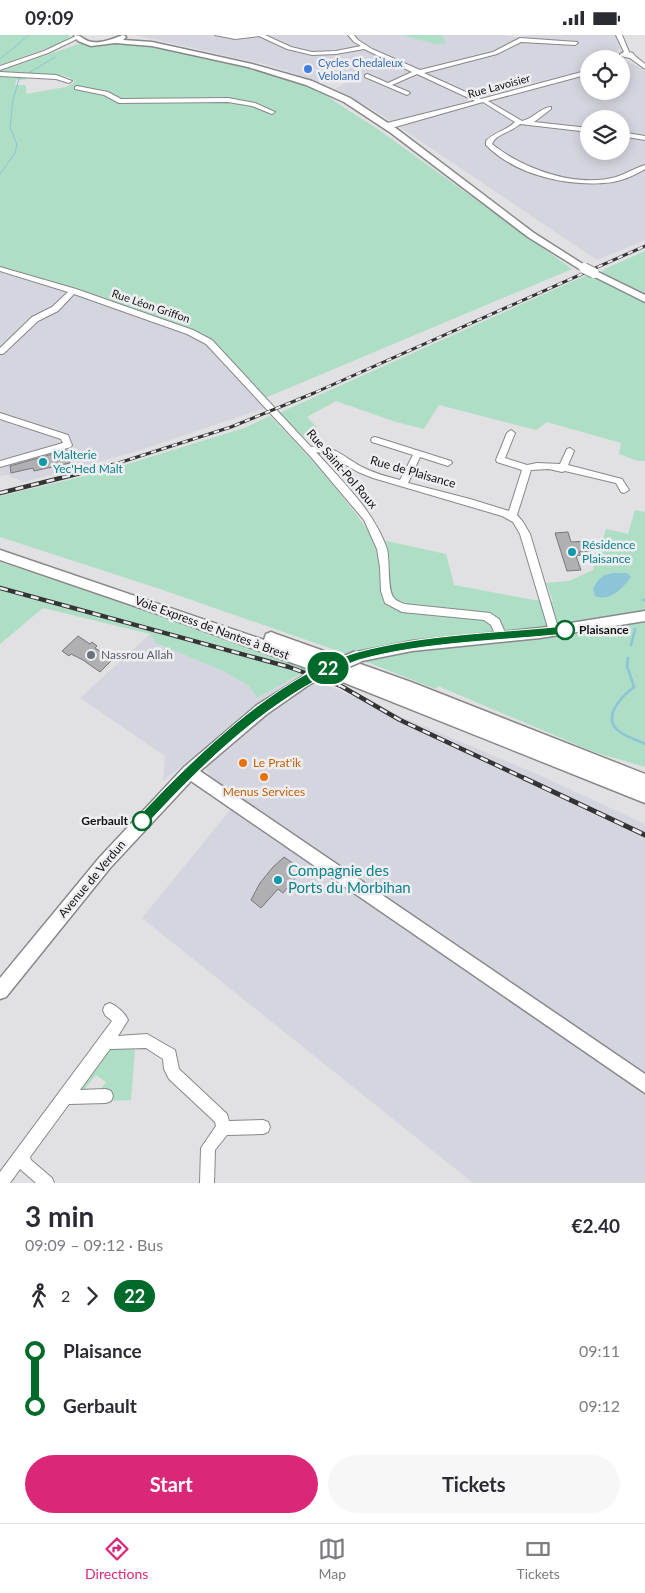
<!DOCTYPE html>
<meta charset="utf-8">
<style>
body{margin:0;font-family:Lato,sans-serif;background:#f7f7f7;color:#2b2b33;height:100vh;display:flex;flex-direction:column;font-size:19px;white-space:nowrap}
*{box-sizing:border-box;margin:0}
p{font-size:16px;color:#7c7c81}
.icon{flex:none;width:28px;height:28px;fill:none;stroke:currentColor;stroke-width:2;stroke-linecap:round;stroke-linejoin:round}
.map{position:relative;height:1148px;overflow:hidden}
.sheet{display:flex;flex-direction:column;background:#fff;flex:1}
.sheet>*{flex:none}
.badge{padding:0 10px;border-radius:16px;font-size:18px;line-height:32px}
.fabs{position:absolute;left:580px;top:15px;display:grid;gap:10px}
.fabs a{display:grid;place-items:center;width:50px;height:50px;border-radius:50%;background:#fff;box-shadow:0 2px 12px #0003;font-size:25px}
.map>.badge{position:absolute;translate:-50% -50%;box-shadow:0 0 0 2px #fff}
.legs{display:flex;align-items:center;gap:8px;height:55px;padding:0 25px;font-size:16px}
.legs p{margin-inline-start:auto}
.headline{display:flex;align-items:center;justify-content:space-between;height:85px;padding:0 25px}
h1{font-size:28px;font-weight:700;line-height:38px}
.primary-button{display:flex;gap:10px;margin-top:auto;padding:10px 25px}
.primary-button a{flex:1;height:58px;border-radius:30px;background:#db2777;color:#fff;font-size:20px;font-weight:700;line-height:58px;text-align:center}
.primary-button a+a{background:#f7f7f7;color:#2b2b33}
ul{padding:0 25px;list-style:none}
li{display:flex;align-items:center;gap:18px;height:55px;font-size:19px}
li i{display:grid;place-items:center;width:8px;height:100%;margin:0 6px;background:currentColor}
li i::after{content:'';width:12px;height:12px;margin:-6px;border:4px solid;border-radius:50%;background:#fff}
li p{margin-inline-start:auto}
li:first-child i{background:linear-gradient(#0000 50%,currentColor 0)}
li:last-child i{background:linear-gradient(currentColor 50%,#0000 0)}
.status{display:flex;justify-content:space-between;align-items:center;height:35px;padding:0 25px;background:#fff;direction:ltr}
.status svg{height:14px;fill:currentColor}
.dock{display:flex;justify-content:space-around;align-items:center;height:70px;border-top:1px solid #e1e1e2;background:#fff;font-size:14px;color:#7c7c81}
.dock a{display:grid;justify-items:center;gap:2px}
.dock .active{color:#db2777}
.map>svg:first-child{display:block}
.built{fill:#d4d5de;fill-rule:evenodd}
.green{fill:#aedec5;fill-rule:evenodd}
.water{fill:#8dc4d7}
.lines{fill:none;stroke-linecap:round;stroke-linejoin:round}
.stream-far1{stroke:#8dc4d7;stroke-width:1}
.stream{stroke:#8dc4d7;stroke-width:2.5}
.building{fill:#b0b0b2;stroke:#78787b}
.minor-casing{stroke:#88888b;stroke-width:2}
.major-casing{stroke:#88888b;stroke-width:3}
.highway-casing{stroke:#88888b;stroke-width:3}
.minor{fill:#fff;fill-rule:evenodd}
.major{fill:#fff;fill-rule:evenodd}
.highway{fill:#fff;fill-rule:evenodd}
.rail-far2-casing{stroke:#343435;stroke-width:3}
.rail-far1-casing{stroke:#343435;stroke-width:4.5}
.rail-casing{stroke:#343435;stroke-width:5}
.rail-far2{stroke:#eeeef1;stroke-width:2;stroke-dasharray:5.5;stroke-linecap:butt}
.rail-far1{stroke:#eeeef1;stroke-width:2.5;stroke-dasharray:8;stroke-linecap:butt}
.rail{stroke:#eeeef1;stroke-width:3;stroke-dasharray:10;stroke-linecap:butt}
.major-bridge-far1-casing{stroke:#88888b;stroke-width:12;stroke-linecap:butt}
.major-bridge-casing{stroke:#88888b;stroke-width:15;stroke-linecap:butt}
.major-bridge-far1{stroke:#fff;stroke-width:10}
.major-bridge{stroke:#fff;stroke-width:12}
.line-1{fill:#006a2a;stroke:#fff}
.shop-dot{fill:#3f7fe0;stroke:#eeeef1;stroke-width:2}
.culture-dot{fill:#0f9aa8;stroke:#eeeef1;stroke-width:2}
.stop-1-dot{fill:#fff;stroke:#006a2a;stroke-width:2.5}
.worship-dot{fill:#6b7280;stroke:#eeeef1;stroke-width:2}
.food-dot{fill:#e8710a;stroke:#eeeef1;stroke-width:2}
.labels{text-anchor:middle;stroke-width:5;stroke-linejoin:round;paint-order:stroke}
.far-shop-label{font-size:11px;fill:#366cbe;stroke:#eeeef1;text-anchor:start}
.far-street-label{font-size:11px;fill:#121213;stroke:#eeeef1}
.culture-label{font-size:12px;fill:#0d838f;stroke:#eeeef1;text-anchor:start}
.street-label{font-size:12px;fill:#121213;stroke:#eeeef1}
.stop-label{font-size:12px;font-weight:bold;fill:#121213;stroke:#eeeef1;text-anchor:start}
.worship-label{font-size:12px;fill:#5b616d;stroke:#eeeef1;text-anchor:start}
.food-label{font-size:12px;fill:#c56008;stroke:#eeeef1;text-anchor:start}
.near-culture-label{font-size:15px;fill:#0d838f;stroke:#eeeef1;text-anchor:start}
</style>
<div class="status"><b>09:09</b><svg viewBox="0 0 49 12"><path d="M0 12V9h3v3zM5 12V6h3v6zM10 12V3h3v9zM15 12V0h3v12zM26 1h20v11H26zM47 4h2v5h-2z"/></svg></div>
<div class="map">
<svg width="645" height="1148" viewBox="0 0 645 1148">
<rect width="100%" height="100%" fill="#e1e1e3"/>
<!-- built -->
<path class="built" d="M 135,0 L 401,0 L 434,9 L 446,9 L 442,0 L 504,0 L 521,3 L 526,0 L 615,0 L 620,12 L 613,21 L 620,24 L 589,24 L 589,56 L 621,56 L 621,24 L 642,33 L 645,37 L 645,205 L 597,225 L 374,75 L 335,54 L 347,47 L 333,40 L 318,48 L 288,36 L 264,29 ZM 589,84 L 621,84 L 621,116 L 589,116 Z
M 0,231 L 102,263 L 203,299 L 271,371 L 138,416 L 24,447 L 7,440 L 0,441 Z
M 150,599 L 156,608 L 221,635 L 248,650 L 257,663 L 309,634 L 326,641 L 319,647 L 537,739 L 645,789 L 645,1148 L 473,1148 L 142,883 L 239,764 L 214,746 L 205,733 L 191,723 L 163,746 L 165,721 L 80,663 Z"/>
<!-- green -->
<path class="green" d="M 0,0 L 69,0 L 70,1 L 62,8 L 0,30 Z
M 401,0 L 442,0 L 446,9 L 434,9 Z
M 123,8 L 157,12 L 255,33 L 286,42 L 325,60 L 379,95 L 572,234 L 265,363 L 203,299 L 102,263 L 0,231 L 0,36 L 79,9 L 109,10 ZM 32,39 C 45,40 67,37 75,47 L 66,52 L 26,59 L 26,50 L 15,50 L 16,45 L 25,45 Z
M 645,216 L 645,258 L 601,237 L 607,233 Z
M 589,239 L 645,267 L 645,426 L 638,426 L 619,419 L 621,408 L 547,387 L 536,395 L 439,370 L 424,394 L 396,387 L 336,366 L 307,382 L 317,393 L 303,401 L 279,378 Z
M 270,381 C 309,421 342,457 373,503 L 446,519 L 454,550 L 534,565 L 553,566 L 546,548 L 569,546 L 593,535 L 606,494 L 628,499 L 635,475 L 645,477 L 645,732 L 594,717 L 438,651 L 436,654 L 341,617 L 160,554 L 0,502 L 0,461 L 102,437 L 244,393 Z
M 0,527 L 96,558 L 309,634 L 257,663 L 248,650 L 221,635 L 156,608 L 150,599 L 43,573 L 0,609 Z
M 111,1014 L 135,1014 L 131,1065 L 109,1066 L 110,1055 L 100,1055 L 106,1047 L 96,1040 L 84,1055 L 79,1052 L 108,1015 Z"/>
<!-- water -->
<path class="water" d="M 612,538 L 627,538 L 631,542 C 623,553 610,567 595,561 L 593,554 C 598,544 601,541 612,538 Z"/>
<g class="lines">
<!-- stream-far1 -->
<path class="stream-far1" d="M 0,24 L 29,0
M 0,139 L 15,118 L 17,110 L 10,92 L 13,65 L 19,44 L 55,22"/>
<!-- stream -->
<path class="stream" d="M 643,565 L 645,565
M 631,610 L 635,594
M 628,623 L 627,631 L 634,652 C 622,661 600,683 620,697 C 627,702 637,705 645,709"/>
</g>
<!-- building -->
<path class="building" d="M 67,415 L 70,428 L 34,436 L 33,433 L 11,438 L 10,431 Z
M 568,497 L 571,507 L 588,506 L 591,516 L 579,517 L 581,520 L 576,521 L 581,535 L 567,536 L 555,498 Z
M 78,601 L 90,609 L 92,607 L 97,611 L 95,613 L 113,624 L 100,637 L 83,625 L 71,619 L 69,621 L 62,616 Z
M 284,822 L 294,829 L 290,837 L 296,842 L 283,858 L 278,854 L 261,873 L 251,865 L 260,848 L 273,832 Z"/>
<g class="lines">
<!-- minor casing -->
<g class="minor-casing">
<path id="minor" d="M 215,0 L 265,0 L 291,12 L 312,17 L 336,16 L 361,11 L 354,7 L 348,0 L 354,0 L 358,5 L 372,14 L 420,35 L 493,17 L 520,3 L 577,7 L 578,8 L 575,10 L 521,7 L 497,19 L 424,38 L 481,64 L 589,35 L 589,39 L 488,66 L 522,86 C 533,84 541,72 551,72 L 551,74 L 534,87 L 589,93 L 589,97 L 520,89 C 512,97 495,99 492,109 C 523,134 576,153 616,142 C 626,139 635,133 645,130 L 645,134 C 635,140 624,145 613,147 C 571,153 516,141 486,110 L 486,106 C 494,97 506,96 515,87 L 483,67 L 388,94 L 388,92 L 391,91 L 383,91 L 383,89 L 475,66 L 417,39 L 392,50 L 409,57 L 410,58 L 407,60 L 365,42 L 365,40 L 367,39 L 388,48 L 412,37 L 364,14 L 336,19 L 312,20 L 287,14 L 259,1 L 235,4 Z
M 616,0 L 622,0 L 629,17 L 633,18 L 635,21 L 645,29 L 645,34 L 630,23 L 620,21 L 620,19 L 624,17 Z
M 76,1 L 81,2 L 48,18 L 0,35 L 0,31 L 44,16 Z
M 0,37 L 56,40 L 72,46 L 69,48 L 56,44 L 0,41 Z
M 77,51 L 108,57 L 121,64 L 228,63 L 255,68 L 275,77 L 272,79 L 252,71 L 228,67 L 119,68 L 104,60 L 75,54 L 75,52 Z
M 621,97 L 645,101 L 645,105 L 621,101 Z
M 0,232 L 76,254 L 193,295 L 212,305 L 311,412 C 332,408 346,424 362,432 C 374,438 388,442 400,445 L 413,420 L 372,407 L 371,405 L 372,403 L 375,402 L 451,426 L 452,428 L 448,431 L 420,422 L 408,448 L 470,464 L 509,476 L 522,435 L 497,427 L 496,425 L 507,398 L 511,395 L 515,398 L 505,423 L 527,430 L 537,428 L 560,429 L 567,414 L 570,413 L 574,416 L 568,430 L 622,444 L 629,455 L 624,458 L 621,457 L 616,448 L 565,436 L 562,437 L 549,434 L 531,435 L 517,480 L 523,487 L 530,499 L 559,596 L 558,599 L 550,599 L 549,596 L 520,499 L 513,487 L 502,481 L 373,443 L 358,437 L 327,419 L 316,417 C 342,446 374,476 387,514 C 390,525 387,556 394,563 C 396,566 401,567 404,569 L 490,578 L 499,584 L 507,602 L 506,605 L 498,605 L 491,590 L 484,585 L 402,577 L 385,568 L 381,556 L 380,532 L 377,514 L 364,485 L 311,422 L 206,309 L 187,299 L 74,259 L 58,276 L 38,286 L 3,319 L 0,319 L 0,313 L 32,282 L 52,272 L 68,257 L 0,236 Z
M 0,378 L 68,400 L 72,410 L 71,412 L 0,432 L 0,426 L 63,408 L 61,404 L 0,384 Z
M 110,968 C 117,971 125,978 128,985 L 118,1001 L 147,999 L 175,1015 L 179,1034 L 227,1079 L 229,1086 L 263,1085 L 268,1087 L 270,1092 L 268,1097 L 263,1099 L 227,1100 L 215,1115 L 214,1148 L 200,1148 L 201,1113 L 216,1091 L 215,1087 L 169,1044 L 164,1034 L 163,1024 L 146,1013 L 110,1014 L 80,1055 L 106,1054 L 111,1056 L 113,1061 L 111,1066 L 106,1068 L 69,1069 L 30,1122 L 31,1125 L 52,1143 L 54,1148 L 36,1148 L 20,1134 L 10,1148 L 0,1148 L 0,1137 L 112,986 L 105,980 L 103,975 L 105,970 Z"/>
</g>
<!-- major casing -->
<g class="major-casing">
<path id="major" d="M 74,0 C 81,0 81,3 88,6 C 99,10 112,4 123,0 L 126,2 L 123,5 L 152,7 L 252,29 L 312,46 L 350,63 L 397,94 L 534,198 L 589,233 L 587,235 L 581,235 L 528,202 L 391,98 L 344,67 L 306,50 L 248,32 L 152,11 L 115,8 L 91,11 L 78,6 Z
M 594,235 L 645,260 L 645,267 L 591,240 L 591,236 Z
M 645,576 L 645,586 L 540,603 L 412,616 L 357,627 L 352,626 L 351,622 L 352,618 L 412,606 L 540,593 Z
M 308,638 L 313,639 L 315,643 L 313,647 L 267,679 L 200,736 L 645,1039 L 645,1058 L 191,746 L 110,833 L 6,962 L 0,964 L 0,943 L 99,823 L 184,732 L 257,670 Z"/>
</g>
<!-- highway casing -->
<g class="highway-casing">
<path id="highway" d="M 0,515 L 264,605 L 266,599 L 271,597 L 276,599 L 411,647 L 645,739 L 645,768 L 320,638 L 158,579 L 0,525 Z"/>
</g>
<!-- minor -->
<use href="#minor" class="minor"/>
<!-- major -->
<use href="#major" class="major"/>
<!-- highway -->
<use href="#highway" class="highway"/>
<!-- rail-far2 casing -->
<g class="rail-far2-casing">
<path id="rail-far2" d="M 109,431 L 231,392 L 314,358 L 645,211"/>
</g>
<!-- rail-far1 casing -->
<g class="rail-far1-casing">
<path id="rail-far1" d="M 0,458 L 113,430
M 0,553 L 289,632 L 341,651 L 400,685 L 526,744"/>
</g>
<!-- rail casing -->
<g class="rail-casing">
<path id="rail" d="M 524,743 L 645,800"/>
</g>
<!-- rail-far2 -->
<use href="#rail-far2" class="rail-far2"/>
<!-- rail-far1 -->
<use href="#rail-far1" class="rail-far1"/>
<!-- rail -->
<use href="#rail" class="rail"/>
<!-- major-bridge-far1 casing -->
<g class="major-bridge-far1-casing">
<path id="major-bridge-far1" d="M 584,233 L 594,238"/>
</g>
<!-- major-bridge casing -->
<g class="major-bridge-casing">
<path id="major-bridge" d="M 308,643 L 357,622"/>
</g>
<!-- major-bridge-far1 -->
<use href="#major-bridge-far1" class="major-bridge-far1"/>
<!-- major-bridge -->
<use href="#major-bridge" class="major-bridge"/>
</g>
<!-- line-1 -->
<path class="line-1" d="M 565,591 L 570,595 L 565,599 C 499,606 423,607 359,625 C 344,630 329,638 315,646 C 250,682 196,736 146,790 L 142,791 L 138,790 L 136,786 L 138,782 C 194,723 277,640 358,617 C 425,599 497,598 565,591 Z"/>
<!-- markers -->
<circle class="shop-dot" cx="308" cy="34" r="5"/>
<g class="culture-dot">
<circle cx="43" cy="427" r="5"/>
<circle cx="572" cy="517" r="5"/>
<circle cx="278" cy="845" r="5"/>
</g>
<g class="stop-1-dot">
<circle cx="565" cy="595" r="9"/>
<circle cx="142" cy="786" r="9"/>
</g>
<circle class="worship-dot" cx="91" cy="620" r="5"/>
<g class="food-dot">
<circle cx="243" cy="728" r="5"/>
<circle cx="264" cy="742" r="5"/>
</g>
<g class="labels">
<!-- far-shop labels -->
<g class="far-shop-label">
<text x="318" y="32">Cycles Chedaleux<tspan x="318" dy="13">Veloland</tspan></text>
</g>
<!-- far-street labels -->
<g class="far-street-label">
<text transform="translate(499 51) rotate(-15)" y="4">Rue Lavoisier</text>
<text transform="translate(151 271) rotate(19)" y="4">Rue Léon Griffon</text>
</g>
<!-- culture labels -->
<g class="culture-label">
<text x="53" y="424">Malterie<tspan x="53" dy="14">Yec'Hed Malt</tspan></text>
<text x="582" y="514">Résidence<tspan x="582" dy="14">Plaisance</tspan></text>
</g>
<!-- street labels -->
<g class="street-label">
<text transform="translate(342 434) rotate(49)" y="4">Rue Saint-Pol Roux</text>
<text transform="translate(413 437) rotate(16)" y="4">Rue de Plaisance</text>
<text transform="translate(212 593) rotate(20)" y="4">Voie Express de Nantes à Brest</text>
<text transform="translate(92 844) rotate(-50)" y="4">Avenue de Verdun</text>
</g>
<!-- stop labels -->
<g class="stop-label">
<text x="579" y="599">Plaisance</text>
<text x="128" y="790" text-anchor="end">Gerbault</text>
</g>
<!-- worship labels -->
<g class="worship-label">
<text x="101" y="624">Nassrou Allah</text>
</g>
<!-- food labels -->
<g class="food-label">
<text x="253" y="732">Le Prat'ik</text>
<text x="264" y="761" text-anchor="middle">Menus Services</text>
</g>
<!-- near-culture labels -->
<g class="near-culture-label">
<text x="288" y="841">Compagnie des<tspan x="288" dy="17">Ports du Morbihan</tspan></text>
</g>
</g>
</svg>
<div class="fabs">
<a><svg class="icon" aria-label="locate" viewBox="0 0 24 24"><circle cx="12" cy="12" r="6"/><path d="M12 2v4M12 18v4M2 12h4M18 12h4"/></svg></a>
<a><svg class="icon" aria-label="layers" viewBox="0 0 24 24"><path d="M12 4l9 5-9 5-9-5zM3 14l9 5 9-5"/></svg></a>
</div>
<b class="badge" style="left:328px;top:633px;background:#006a2a;color:#fff">22</b>
</div>
<section class="sheet">
<div class="headline"><div><h1>3 min</h1><p>09:09 – 09:12 · Bus</p></div><b>€2.40</b></div>
<div class="legs"><svg class="icon" aria-label="walk" viewBox="0 0 24 24"><circle cx="13" cy="4" r="2"/><path d="M13 8l-2 6 4 7M11 14l-3 7M7 12l3-4h3l4 4"/></svg>2<svg class="icon" aria-label="forward" viewBox="0 0 24 24"><path d="M9 5l7 7-7 7"/></svg><b class="badge" style="background:#006a2a;color:#fff">22</b></div>
<ul>
<li><i style="color:#006a2a"></i><b>Plaisance</b><p>09:11</p></li>
<li><i style="color:#006a2a"></i><b>Gerbault</b><p>09:12</p></li>
</ul>
<div class="primary-button"><a>Start</a><a>Tickets</a></div>
</section>
<nav class="dock">
<a class="active"><svg class="icon" aria-label="directions" viewBox="0 0 24 24"><path d="M12 3l9 9-9 9-9-9zM9 14v-3h6M13 9l2 2-2 2"/></svg>Directions</a>
<a><svg class="icon" aria-label="map" viewBox="0 0 24 24"><path d="M3 6l6-2 6 2 6-2v14l-6 2-6-2-6 2zM9 4v14M15 6v14"/></svg>Map</a>
<a><svg class="icon" aria-label="tickets" viewBox="0 0 24 24"><path d="M3 7h18v10H3zM15 7v10"/></svg>Tickets</a>
</nav>
